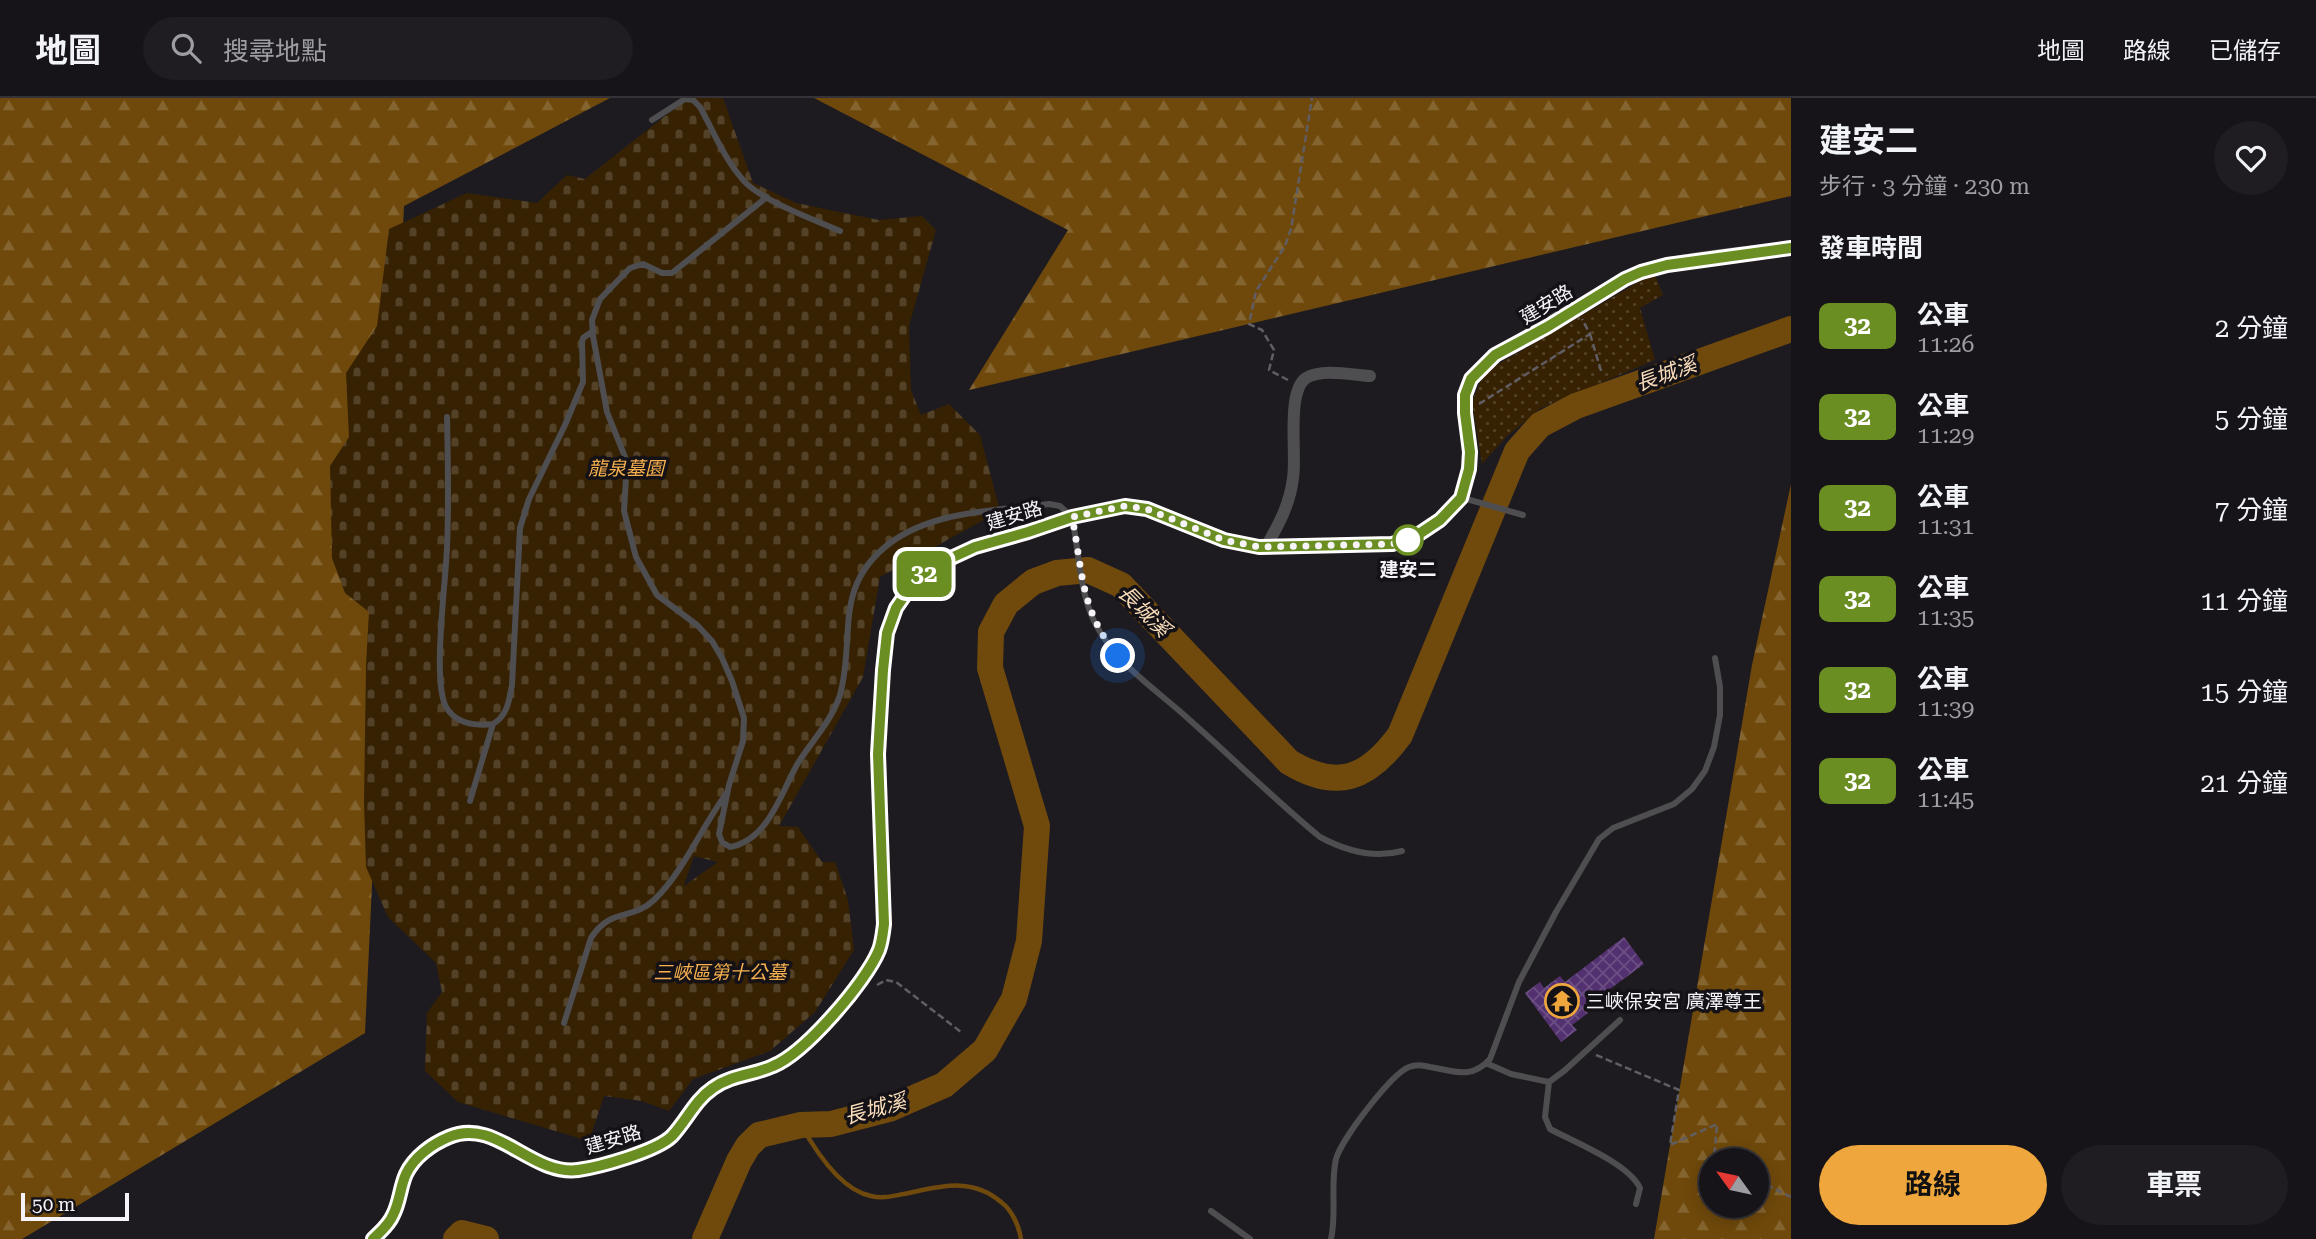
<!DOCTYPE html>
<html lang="zh-TW">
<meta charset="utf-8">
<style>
body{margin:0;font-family:"Roboto Serif","Noto Sans TC",serif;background:#1f1d21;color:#f1f3f6;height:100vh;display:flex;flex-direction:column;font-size:26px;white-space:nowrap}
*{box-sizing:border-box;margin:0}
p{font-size:23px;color:#9e9ea2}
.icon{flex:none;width:38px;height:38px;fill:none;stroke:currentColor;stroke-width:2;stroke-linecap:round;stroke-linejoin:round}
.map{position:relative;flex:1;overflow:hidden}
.sheet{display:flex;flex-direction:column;background:#161418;width:525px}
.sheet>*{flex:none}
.badge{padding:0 14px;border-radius:10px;font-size:24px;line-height:46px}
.needle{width:46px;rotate:303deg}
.controls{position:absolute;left:1699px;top:1050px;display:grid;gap:14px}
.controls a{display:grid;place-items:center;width:70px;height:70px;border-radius:50%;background:#161418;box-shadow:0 4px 18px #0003,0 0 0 2px #353337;font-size:35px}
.scale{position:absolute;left:21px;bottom:18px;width:108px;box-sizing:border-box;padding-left:7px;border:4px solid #f6f4f8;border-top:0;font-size:19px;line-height:24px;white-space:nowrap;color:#f6f4f8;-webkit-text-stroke:5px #151217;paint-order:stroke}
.you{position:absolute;width:35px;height:35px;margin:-18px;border:5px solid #fff;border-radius:50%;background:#1a73e8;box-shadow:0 0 0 10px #1a73e833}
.map>.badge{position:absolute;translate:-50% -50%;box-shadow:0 0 0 4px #fff}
h2{padding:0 28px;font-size:26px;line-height:63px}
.round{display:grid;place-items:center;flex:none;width:74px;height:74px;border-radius:37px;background:#1f1d21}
.summary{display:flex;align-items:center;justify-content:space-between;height:119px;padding:0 28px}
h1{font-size:33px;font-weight:700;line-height:52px}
.primary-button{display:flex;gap:14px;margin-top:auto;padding:14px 28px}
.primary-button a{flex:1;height:80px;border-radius:42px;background:#efa73d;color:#111;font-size:28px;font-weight:700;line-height:80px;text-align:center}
.primary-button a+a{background:#1f1d21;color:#f1f3f6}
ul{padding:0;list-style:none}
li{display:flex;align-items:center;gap:21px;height:91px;padding:0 28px}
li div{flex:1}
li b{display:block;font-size:26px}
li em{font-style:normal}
li .badge{min-width:77px;font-weight:700;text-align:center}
header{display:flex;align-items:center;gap:42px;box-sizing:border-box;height:98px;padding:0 35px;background:#161418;border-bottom:2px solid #353337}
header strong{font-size:33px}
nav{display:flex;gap:38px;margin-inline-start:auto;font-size:24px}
.search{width:490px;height:63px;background:#1f1d21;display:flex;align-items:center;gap:18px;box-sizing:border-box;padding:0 24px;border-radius:38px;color:#9e9ea2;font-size:26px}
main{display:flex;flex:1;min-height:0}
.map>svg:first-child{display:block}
.forest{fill:url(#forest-firs);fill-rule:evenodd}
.cemetery{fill:url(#cemetery-stones);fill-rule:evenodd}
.park{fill:url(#park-dots)}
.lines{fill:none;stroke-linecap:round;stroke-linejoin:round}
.stream{stroke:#704a0d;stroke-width:4.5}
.river{stroke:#704a0d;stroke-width:26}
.building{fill:url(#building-cross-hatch)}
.path{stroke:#615e63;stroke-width:2.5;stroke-dasharray:7 3.5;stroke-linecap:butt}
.service{stroke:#4e4d50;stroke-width:6}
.minor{stroke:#4e4d50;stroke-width:12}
.tertiary{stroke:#4e4d50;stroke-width:14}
.line-casing{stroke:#fff;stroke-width:16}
.line{stroke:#6b8e23;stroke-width:10}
.walk{stroke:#f6f4f8;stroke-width:7;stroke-dasharray:0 12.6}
.stop-dot{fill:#fff;stroke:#6b8e23;stroke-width:3.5}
.labels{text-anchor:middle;stroke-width:7;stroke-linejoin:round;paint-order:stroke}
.street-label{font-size:19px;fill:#f6f4f8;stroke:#151217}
.park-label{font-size:19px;font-style:italic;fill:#f7b14e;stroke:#151217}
.stop-label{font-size:19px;font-weight:bold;fill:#f6f4f8;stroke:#151217}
.poi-label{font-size:19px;fill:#f6f4f8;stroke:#151217;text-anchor:start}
.water-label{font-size:21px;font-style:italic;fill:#f9ddba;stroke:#151217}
</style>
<header>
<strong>地圖</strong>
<div class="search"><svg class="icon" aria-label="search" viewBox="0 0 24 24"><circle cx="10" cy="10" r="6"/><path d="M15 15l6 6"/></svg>搜尋地點</div>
<nav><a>地圖</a><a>路線</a><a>已儲存</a></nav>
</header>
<main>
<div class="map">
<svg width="1791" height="1141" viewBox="0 0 1791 1141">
<defs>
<pattern id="forest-firs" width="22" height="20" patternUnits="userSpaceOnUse" patternTransform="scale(1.75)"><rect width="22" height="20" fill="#6f490b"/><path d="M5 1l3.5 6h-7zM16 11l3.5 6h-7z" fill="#84642f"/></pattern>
<pattern id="cemetery-stones" width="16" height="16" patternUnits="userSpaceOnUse" patternTransform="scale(1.75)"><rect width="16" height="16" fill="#362102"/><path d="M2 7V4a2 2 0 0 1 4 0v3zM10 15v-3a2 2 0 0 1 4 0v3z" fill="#544228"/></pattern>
<pattern id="park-dots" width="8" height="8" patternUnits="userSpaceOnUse" patternTransform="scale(1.75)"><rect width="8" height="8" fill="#362102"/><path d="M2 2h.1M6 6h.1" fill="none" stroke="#544228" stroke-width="1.8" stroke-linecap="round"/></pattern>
<pattern id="building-cross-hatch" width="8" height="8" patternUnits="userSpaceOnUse" patternTransform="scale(1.75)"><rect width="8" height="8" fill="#53306f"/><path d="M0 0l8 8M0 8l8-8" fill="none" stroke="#6c4f84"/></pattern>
</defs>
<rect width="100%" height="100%" fill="#1e1b20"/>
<!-- forest -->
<path class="forest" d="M 0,0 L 610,0 L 404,108 L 365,935 L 22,1141 L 0,1141 Z
M 814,0 L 1791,0 L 1791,98 L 969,292 L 1068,132 Z
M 1791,386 L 1791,1141 L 1654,1141 L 1752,567 ZM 1712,1062 L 1757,1062 L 1757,1108 L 1712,1108 Z"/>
<!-- cemetery -->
<path class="cemetery" d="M 688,0 L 723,0 L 753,85 L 796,105 L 879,122 L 922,118 L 936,132 L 909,228 L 911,292 L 921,317 L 949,306 L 980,337 L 1000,413 L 880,479 L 863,579 L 779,728 L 798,729 L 822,764 L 835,764 L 848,802 L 854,852 L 815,914 L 770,953 L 693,981 L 669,1013 L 642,1003 L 604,998 L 589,1043 L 458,1004 L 425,973 L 427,915 L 442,894 L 436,865 L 388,819 L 366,769 L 364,705 L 366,567 L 369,514 L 345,495 L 332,460 L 330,368 L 349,339 L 346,275 L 377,228 L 389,131 L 467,95 L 537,105 L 567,77 L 585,81 ZM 694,758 L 718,764 L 684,788 L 684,787 Z"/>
<!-- park -->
<path class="park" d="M 1654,175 L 1663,197 L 1640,210 L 1655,262 L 1541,310 L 1506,339 L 1482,366 L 1472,303 L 1485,274 Z"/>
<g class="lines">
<!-- stream -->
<path class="stream" d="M 801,1027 C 815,1052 840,1092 871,1098 C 882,1101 893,1098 904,1096 C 939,1089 971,1078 1001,1104 C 1012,1112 1019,1128 1021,1141"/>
<!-- river -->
<path class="river" d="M 456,1141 L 462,1135 L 486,1141
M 705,1141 L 739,1063 L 748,1048 L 759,1037 L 801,1027 L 831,1026 L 889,1011 L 944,987 L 985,952 L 1014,901 L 1029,843 L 1037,728 L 990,570 L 991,534 L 1006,506 L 1033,484 L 1057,475 L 1088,472 L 1121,487 L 1289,664 C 1337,693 1368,681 1400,637 L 1517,353 L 1540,327 L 1576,308 L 1791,231"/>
</g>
<!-- building -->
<path class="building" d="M 1624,839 L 1644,866 L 1584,910 L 1588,915 L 1572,927 L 1577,932 L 1561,944 L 1525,895 L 1540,884 L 1544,890 L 1560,878 L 1565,884 Z"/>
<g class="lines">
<!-- path -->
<path class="path" d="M 1590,236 L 1602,276
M 1288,282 L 1269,272 L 1274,252 L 1262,232 L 1249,226 L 1256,193 L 1285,148 L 1291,131 L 1312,0
M 1479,306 L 1590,236 L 1582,221
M 877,887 L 886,882 L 896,884 L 961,934
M 1596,957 L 1679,992 L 1670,1047 L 1717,1026 L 1714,1062
M 1757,1082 L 1791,1099"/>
<!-- service -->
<path class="service" d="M 652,22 L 685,1 L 693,2 L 700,9 C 714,34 724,61 744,83 C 762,103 815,122 840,133
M 767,99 L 672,175 L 662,175 L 643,166 L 630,170 L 600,201 L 592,222 L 593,238 L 607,314 L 627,364 L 624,413 L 636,459 L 657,497 L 697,527 L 712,543 L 722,560 L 732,583 L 744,620 L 743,643 L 729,687 L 719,736 L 722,744 L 730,749 C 769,742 781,694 798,665 C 812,643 832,622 840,597 C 856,538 832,489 890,445 C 935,412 996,413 1049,406 L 1060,408 L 1072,419 C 1079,453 1079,491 1094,523 C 1116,568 1158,592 1193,625 C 1236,663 1276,703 1320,739 C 1346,753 1373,761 1402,753
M 447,319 C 448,363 449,406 447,449 C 446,483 432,582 446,609 C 456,626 476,628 493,626 C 508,617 509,602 512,587 L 520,430 L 529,401 L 565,327 L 583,284 L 582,245 L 583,240 L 593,233
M 1463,400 L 1523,417
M 470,703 L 493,626
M 564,925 L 591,840 C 611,809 632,823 654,802 C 684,773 701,730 726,696
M 1486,965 L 1511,976 L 1549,984 L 1564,973 L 1620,922
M 1549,984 L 1545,1019 L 1550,1031 C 1574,1044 1628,1065 1640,1090 L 1636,1106
M 1211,1113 L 1250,1141
M 1331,1141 C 1337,1115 1330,1087 1336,1061 C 1341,1042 1391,976 1409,969 C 1416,966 1423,967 1430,969 C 1455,973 1471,982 1490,961 L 1519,884 L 1556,814 L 1599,741 L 1613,730 L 1674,706 L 1692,691 L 1705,673 L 1714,649 L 1720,617 L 1720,589 L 1715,560"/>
<!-- minor -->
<path class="minor" d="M 1266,449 C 1279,426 1290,406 1293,380 C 1297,357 1286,294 1306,280 C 1322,270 1353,277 1370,278"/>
<!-- tertiary -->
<path class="tertiary" d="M 373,1141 C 380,1134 389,1127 393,1117 C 399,1104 400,1089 406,1076 C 414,1059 432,1045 449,1038 C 496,1019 531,1078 578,1072 C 600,1069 657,1053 672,1038 C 687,1022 695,1002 713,989 C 731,977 753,977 773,968 C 805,955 866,884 879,852 C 882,844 883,834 884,826 L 878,656 L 883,572 L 887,535 L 896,510 L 912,487 L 936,467 L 975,449 L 1028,434 L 1072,419 L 1125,408 L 1148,411 L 1224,441 L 1259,449 L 1392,446 L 1413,440 L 1440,422 L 1461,400 L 1469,371 L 1470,354 L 1465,315 L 1465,297 L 1471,281 L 1495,257 L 1625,181 C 1676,159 1736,157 1791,150"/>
</g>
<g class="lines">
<!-- line casing -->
<g class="line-casing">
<path id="line" d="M 373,1141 C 380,1134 389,1127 393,1117 C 400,1104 400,1089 406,1076 C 414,1059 432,1046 449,1039 C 496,1019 531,1078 578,1072 C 600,1069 657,1053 672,1038 C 687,1022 695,1002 713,990 C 731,977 753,977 773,968 C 805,955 866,884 879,852 C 882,844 883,834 884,826 L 878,656 L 883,572 L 887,535 L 896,510 L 912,487 L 936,467 L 975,449 L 1028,434 L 1072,419 L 1125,408 L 1147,411 L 1224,442 L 1259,449 L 1392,446 L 1413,440 L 1440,422 L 1461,400 L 1469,371 L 1470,354 L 1465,315 L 1465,297 L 1471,281 L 1495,257 L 1547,229 L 1625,181 L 1641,174 L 1667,167 L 1791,150"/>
</g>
<!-- line -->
<use href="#line" class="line"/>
<!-- walk -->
<path class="walk" d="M 1118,558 C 1080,512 1083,474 1072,419 L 1125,408 L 1147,411 L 1224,442 L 1259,449 L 1392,446 L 1413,440 L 1408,442"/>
</g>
<!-- icons -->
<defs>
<g id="temple-ring" transform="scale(1.75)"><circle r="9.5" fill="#151217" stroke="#efa73d" stroke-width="1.5"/><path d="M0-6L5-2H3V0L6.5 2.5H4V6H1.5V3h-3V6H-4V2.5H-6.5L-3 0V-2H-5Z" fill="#efa73d"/></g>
</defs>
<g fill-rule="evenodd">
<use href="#temple-ring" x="1562" y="903"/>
</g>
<!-- markers -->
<circle class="stop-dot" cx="1408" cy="442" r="14"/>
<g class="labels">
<!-- street labels -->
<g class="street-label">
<text transform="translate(1546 206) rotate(-31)" y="7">建安路</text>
<text transform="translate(1014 417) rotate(-17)" y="7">建安路</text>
<text transform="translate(613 1041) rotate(-17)" y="7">建安路</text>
</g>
<!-- park labels -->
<g class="park-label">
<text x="626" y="377">龍泉墓園</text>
<text x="720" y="881">三峽區第十公墓</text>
</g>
<!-- stop labels -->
<g class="stop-label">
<text x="1408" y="478">建安二</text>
</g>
<!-- poi labels -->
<g class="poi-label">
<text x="1586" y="910">三峽保安宮 廣澤尊王</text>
</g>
<!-- water labels -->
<g class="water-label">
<text transform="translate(1666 276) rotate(-20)" y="7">長城溪</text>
<text transform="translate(1144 513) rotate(45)" y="7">長城溪</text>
<text transform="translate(875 1011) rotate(-15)" y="7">長城溪</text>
</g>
</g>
</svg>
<div class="controls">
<a><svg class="needle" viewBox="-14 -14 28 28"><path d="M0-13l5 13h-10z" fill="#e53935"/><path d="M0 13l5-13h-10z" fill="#9e9ea2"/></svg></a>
</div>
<div class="scale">50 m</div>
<div class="you" style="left:1118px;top:558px"></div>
<b class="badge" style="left:924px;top:476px;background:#6b8e23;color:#fff">32</b>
</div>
<section class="sheet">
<div class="summary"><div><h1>建安二</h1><p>步行 · 3 分鐘 · 230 m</p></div><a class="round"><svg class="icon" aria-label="heart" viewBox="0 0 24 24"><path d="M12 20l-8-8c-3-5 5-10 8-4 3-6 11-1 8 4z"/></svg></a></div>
<h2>發車時間</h2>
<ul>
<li><span class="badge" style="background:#6b8e23;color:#fff">32</span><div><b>公車</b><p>11:26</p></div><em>2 分鐘</em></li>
<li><span class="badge" style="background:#6b8e23;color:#fff">32</span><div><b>公車</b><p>11:29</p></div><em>5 分鐘</em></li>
<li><span class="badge" style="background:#6b8e23;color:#fff">32</span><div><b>公車</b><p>11:31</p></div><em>7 分鐘</em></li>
<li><span class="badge" style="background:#6b8e23;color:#fff">32</span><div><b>公車</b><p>11:35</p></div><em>11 分鐘</em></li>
<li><span class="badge" style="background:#6b8e23;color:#fff">32</span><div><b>公車</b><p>11:39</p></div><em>15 分鐘</em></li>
<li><span class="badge" style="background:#6b8e23;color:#fff">32</span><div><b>公車</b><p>11:45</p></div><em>21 分鐘</em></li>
</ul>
<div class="primary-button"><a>路線</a><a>車票</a></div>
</section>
</main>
